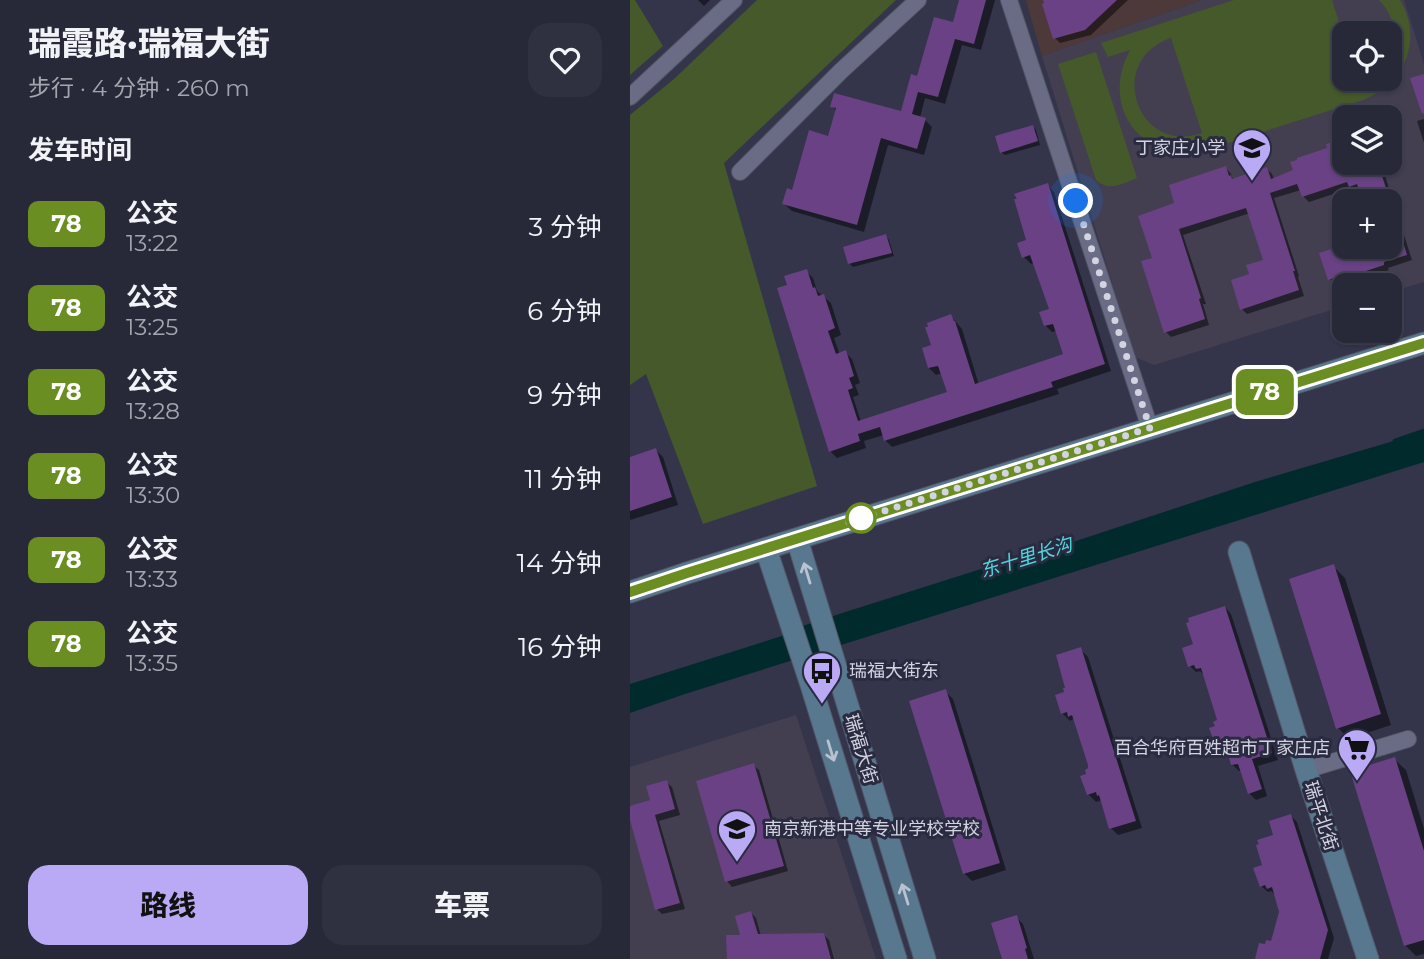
<!DOCTYPE html>
<html lang="zh">
<meta charset="utf-8">
<style>
body{margin:0;font-family:Montserrat,"Noto Sans SC",sans-serif;background:#2f3040;color:#f1f3f6;height:100vh;display:flex;flex-direction:column;font-size:26px;white-space:nowrap}
*{box-sizing:border-box;margin:0}
p{font-size:23px;color:#a4a6ae}
.icon{flex:none;width:38px;height:38px;fill:none;stroke:currentColor;stroke-width:2;stroke-linecap:round;stroke-linejoin:round}
.map{position:relative;flex:1;overflow:hidden}
.panel{display:flex;flex-direction:column;background:#272838;width:630px}
.panel>*{flex:none}
.badge{padding:0 14px;border-radius:10px;font-size:24px;line-height:46px}
.fabs{position:absolute;left:702px;top:21px;display:grid;gap:14px}
.fabs a{display:grid;place-items:center;width:70px;height:70px;border-radius:14px;background:#272838;box-shadow:0 2px 5px #0004,0 0 0 2px #434453;font-size:35px}
.you{position:absolute;width:35px;height:35px;margin:-18px;border:5px solid #fff;border-radius:50%;background:#1a73e8;box-shadow:0 0 0 10px #1a73e833}
.map>.badge{position:absolute;translate:-50% -50%;box-shadow:0 0 0 4px #fff}
h2{padding:0 28px;font-size:26px;line-height:63px}
.round{display:grid;place-items:center;flex:none;width:74px;height:74px;border-radius:21px;background:#2f3040}
.summary{display:flex;align-items:center;justify-content:space-between;height:119px;padding:0 28px}
h1{font-size:33px;font-weight:800;line-height:52px}
.action{display:flex;gap:14px;margin-top:auto;padding:14px 28px}
.action a{flex:1;height:80px;border-radius:21px;background:#baaaf6;color:#111;font-size:28px;font-weight:800;line-height:80px;text-align:center}
.action a+a{background:#2f3040;color:#f1f3f6}
ul{padding:0;list-style:none}
li{display:flex;align-items:center;gap:21px;height:84px;padding:0 28px}
li div{flex:1}
li b{display:block;font-size:26px}
li em{font-style:normal}
li .badge{min-width:77px;font-weight:700;text-align:center}
main{display:flex;flex:1;min-height:0}
.map>svg:first-child{display:block}
.industrial{fill:#4e393a}
.education{fill:#433f51;fill-rule:evenodd}
.green{fill:#45592a;fill-rule:evenodd}
.water{fill:#002a2c}
.shadow{fill:#0007}
.lines{fill:none;stroke-linecap:round;stroke-linejoin:round}
.stream{stroke:#002a2c;stroke-width:4.5}
.building{fill:#694184}
.street-casing{stroke:#525466;stroke-width:18}
.secondary-casing{stroke:#525466;stroke-width:23}
.street{stroke:#696c84;stroke-width:16}
.secondary{stroke:#57788e;stroke-width:21}
.oneway{stroke:#bac2d1}
.line-casing{stroke:#fff;stroke-width:16}
.line{stroke:#6b8e23;stroke-width:10}
.walk{stroke:#d3d4e2;stroke-width:7;stroke-dasharray:0 12.6}
.stop-dot{fill:#fff;stroke:#6b8e23;stroke-width:3.5}
.labels{text-anchor:middle;stroke-width:6;stroke-linejoin:round;paint-order:stroke}
.poi-label{font-size:18px;fill:#d3d4e2;stroke:#2a2b40;text-anchor:end}
.street-label{font-size:18px;fill:#d3d4e2;stroke:#2a2b40}
.water-label{font-size:19px;font-style:italic;fill:#50d6dd;stroke:#2a2b40}
</style>
<main>
<section class="panel">
<div class="summary"><div><h1>瑞霞路·瑞福大街</h1><p>步行 · 4 分钟 · 260 m</p></div><a class="round"><svg class="icon" aria-label="heart" viewBox="0 0 24 24"><path d="M12 20l-8-8c-3-5 5-10 8-4 3-6 11-1 8 4z"/></svg></a></div>
<h2>发车时间</h2>
<ul>
<li><span class="badge" style="background:#6b8e23;color:#fff">78</span><div><b>公交</b><p>13:22</p></div><em>3 分钟</em></li>
<li><span class="badge" style="background:#6b8e23;color:#fff">78</span><div><b>公交</b><p>13:25</p></div><em>6 分钟</em></li>
<li><span class="badge" style="background:#6b8e23;color:#fff">78</span><div><b>公交</b><p>13:28</p></div><em>9 分钟</em></li>
<li><span class="badge" style="background:#6b8e23;color:#fff">78</span><div><b>公交</b><p>13:30</p></div><em>11 分钟</em></li>
<li><span class="badge" style="background:#6b8e23;color:#fff">78</span><div><b>公交</b><p>13:33</p></div><em>14 分钟</em></li>
<li><span class="badge" style="background:#6b8e23;color:#fff">78</span><div><b>公交</b><p>13:35</p></div><em>16 分钟</em></li>
</ul>
<div class="action"><a>路线</a><a>车票</a></div>
</section>
<div class="map">
<svg width="794" height="959" viewBox="0 0 794 959">
<rect width="100%" height="100%" fill="#34354b"/>
<!-- industrial -->
<path class="industrial" d="M 396,0 L 572,0 L 412,56 Z"/>
<!-- education -->
<path class="education" d="M 572,0 L 774,0 L 794,64 L 794,282 L 760,292 L 760,285 L 714,285 L 714,306 L 524,365 L 505,357 L 412,56 ZM 714,33 L 760,33 L 760,79 L 714,79 ZM 714,117 L 760,117 L 760,163 L 714,163 ZM 714,201 L 760,201 L 760,247 L 714,247 Z
M 166,715 L 246,959 L 0,959 L 0,767 Z"/>
<!-- green -->
<path class="green" d="M 0,0 L 5,0 L 33,46 L 0,75 Z
M 127,0 L 266,0 L 94,163 L 187,486 L 73,524 L 16,374 L 0,385 L 0,115 L 44,79 Z
M 604,0 L 702,0 L 714,38 L 714,79 L 727,79 L 729,82 L 738,79 L 760,79 C 760,71 758,62 760,55 C 764,32 767,19 749,0 L 770,0 C 794,40 774,84 733,100 L 576,150 C 530,161 485,131 490,81 C 491,70 495,60 500,50 L 478,57 L 471,43 ZM 541,38 L 572,133 C 508,156 474,61 541,38 Z
M 466,52 L 507,178 C 492,184 479,192 466,180 L 428,64 Z"/>
<!-- water -->
<path class="water" d="M 794,432 L 794,462 L 55,694 L 0,713 L 0,684 L 288,593 L 625,482 Z"/>
<!-- shadow -->
<path class="shadow" d="M 68,0 L 80,0 L 74,6 Z
M 331,0 L 365,0 L 351,50 L 332,45 L 315,104 L 295,98 L 290,118 L 295,120 L 302,127 L 294,155 L 258,145 L 234,232 L 162,211 L 154,204 L 199,138 L 207,111 L 202,106 L 272,113 L 288,78 L 324,24 Z
M 414,0 L 498,0 L 461,35 L 430,43 L 425,38 Z
M 794,119 L 794,143 L 787,121 Z
M 403,127 L 406,130 L 410,145 L 375,155 L 371,152 Z
M 714,163 L 751,163 L 782,260 L 758,268 L 759,270 L 719,283 L 717,281 L 705,285 L 700,279 L 714,247 L 760,247 L 760,201 L 734,201 L 731,190 L 726,192 L 722,188 L 679,202 L 673,196 L 671,190 L 644,198 L 669,276 L 668,277 L 674,296 L 617,314 L 612,309 L 621,276 L 635,261 L 620,213 L 553,235 L 576,304 L 573,304 L 579,325 L 541,337 L 536,332 L 524,259 L 546,204 L 596,168 L 601,174 L 603,180 L 637,169 L 642,174 L 644,179 Z
M 417,185 L 424,192 L 481,371 L 427,389 L 429,394 L 262,447 L 255,440 L 254,435 L 234,441 L 236,448 L 207,458 L 200,451 L 159,286 L 176,271 L 183,278 L 187,291 L 201,303 L 211,335 L 204,338 L 210,355 L 215,352 L 222,359 L 230,383 L 225,385 L 229,395 L 223,397 L 231,422 L 319,393 L 312,373 L 306,375 L 299,368 L 304,346 L 321,316 L 332,329 L 349,385 L 435,356 L 427,331 L 422,332 L 415,325 L 421,310 L 405,262 L 401,264 L 394,257 Z
M 256,236 L 259,240 L 264,256 L 223,267 L 220,264 Z
M 26,450 L 33,457 L 48,505 L 0,520 L 0,458 Z
M 703,566 L 715,578 L 761,725 L 719,739 L 708,728 Z
M 595,607 L 601,614 L 648,760 L 628,766 L 637,796 L 626,800 L 619,793 L 612,770 L 609,771 L 602,764 L 599,752 L 594,753 L 587,746 L 587,727 L 589,721 L 574,675 L 570,671 L 566,672 L 560,666 L 565,645 Z
M 450,649 L 458,657 L 512,828 L 488,835 L 481,828 L 472,800 L 466,802 L 458,794 L 458,775 L 460,769 L 446,722 L 443,719 L 440,721 L 432,713 L 436,693 Z
M 315,691 L 323,699 L 376,870 L 342,881 L 335,874 L 281,702 Z
M 764,759 L 776,770 L 794,829 L 794,954 L 786,956 L 775,945 Z
M 123,765 L 129,770 L 158,871 L 102,887 L 97,881 Z
M 36,782 L 42,787 L 50,815 L 29,821 L 55,909 L 32,914 L 27,909 L 0,814 L 0,808 L 22,801 Z
M 661,816 L 667,822 L 704,938 L 698,959 L 627,959 L 642,943 L 651,912 L 645,895 L 641,891 L 638,892 L 631,886 L 634,866 L 645,836 Z
M 121,913 L 126,918 L 131,936 L 193,934 L 199,940 L 204,959 L 98,959 Z
M 386,917 L 393,924 L 404,959 L 374,959 Z"/>
<g class="lines">
<!-- stream -->
<path class="stream" d="M 765,441 L 794,431
M 198,620 L 396,557
M 168,630 L 186,624"/>
</g>
<!-- building -->
<path class="building" d="M 329,0 L 356,0 L 344,44 L 325,39 L 308,97 L 288,92 L 282,114 L 296,118 L 287,149 L 251,138 L 227,225 L 152,204 L 157,188 L 162,190 L 179,130 L 198,136 L 206,108 L 200,107 L 204,93 L 271,111 L 281,74 L 287,76 L 304,17 L 323,22 Z
M 413,0 L 487,0 L 455,30 L 423,39 L 412,4 L 414,3 Z
M 794,74 L 794,113 L 792,114 L 780,78 Z
M 403,125 L 408,141 L 370,153 L 365,136 Z
M 714,139 L 714,163 L 748,163 L 760,201 L 732,201 L 727,184 L 719,187 L 717,182 L 672,197 L 667,184 L 640,193 L 665,271 L 663,271 L 669,290 L 610,310 L 601,280 L 619,274 L 616,265 L 633,260 L 616,208 L 549,229 L 571,298 L 569,299 L 575,319 L 534,333 L 511,261 L 522,258 L 508,216 L 544,203 L 539,185 L 596,166 L 599,176 L 601,175 L 602,179 L 637,167 L 641,179 L 663,170 L 660,162 L 667,160 L 667,158 L 697,148 L 696,144 Z
M 418,183 L 475,364 L 421,382 L 423,387 L 254,441 L 250,427 L 228,434 L 230,441 L 199,452 L 147,288 L 157,285 L 154,276 L 177,269 L 183,288 L 185,287 L 188,296 L 194,294 L 205,328 L 198,331 L 206,354 L 216,350 L 224,376 L 219,378 L 223,388 L 218,390 L 228,421 L 317,392 L 308,366 L 298,368 L 292,348 L 301,345 L 295,327 L 298,327 L 297,323 L 321,314 L 324,321 L 325,321 L 345,384 L 433,354 L 423,324 L 414,326 L 409,312 L 419,309 L 400,255 L 392,258 L 387,243 L 396,240 L 384,199 L 387,199 L 384,194 Z
M 762,206 L 777,255 L 754,262 L 754,265 L 712,279 L 711,276 L 698,280 L 689,253 L 714,245 L 714,247 L 760,247 L 760,207 Z
M 256,234 L 262,253 L 218,264 L 213,247 Z
M 26,448 L 42,497 L 0,511 L 0,457 Z
M 704,564 L 751,714 L 706,729 L 659,579 Z
M 595,606 L 642,753 L 622,759 L 632,789 L 618,794 L 608,764 L 601,765 L 595,744 L 586,747 L 579,728 L 585,726 L 583,722 L 587,720 L 571,668 L 566,669 L 564,665 L 558,667 L 552,648 L 563,644 L 556,623 L 559,622 L 558,618 Z
M 451,647 L 506,821 L 479,829 L 469,795 L 467,796 L 466,792 L 457,795 L 450,776 L 456,774 L 455,770 L 458,768 L 458,765 L 442,715 L 438,717 L 437,712 L 431,714 L 425,695 L 434,692 L 433,688 L 435,688 L 426,655 Z
M 316,689 L 370,863 L 333,874 L 279,701 Z
M 765,757 L 794,851 L 794,940 L 774,946 L 720,771 Z
M 124,763 L 154,866 L 95,882 L 66,781 Z
M 37,780 L 45,809 L 25,815 L 50,903 L 25,910 L 0,820 L 0,806 L 20,800 L 16,786 Z
M 661,814 L 698,930 L 690,959 L 625,959 L 629,943 L 635,944 L 636,940 L 641,941 L 649,912 L 642,887 L 637,889 L 635,885 L 630,887 L 623,868 L 632,865 L 626,845 L 629,844 L 627,840 L 643,835 L 639,821 Z
M 121,911 L 128,934 L 194,933 L 201,959 L 97,959 L 96,935 L 110,935 L 105,916 Z
M 387,915 L 397,948 L 395,949 L 398,959 L 372,959 L 361,923 Z"/>
<g class="lines">
<!-- street casing -->
<g class="street-casing">
<path id="street" d="M 379,0 L 520,428
M 0,97 L 104,0
M 110,172 L 211,71 L 288,0
M 676,770 L 778,739"/>
</g>
<!-- secondary casing -->
<g class="secondary-casing">
<path id="secondary" d="M 167,539 L 295,959
M 136,549 L 181,685 L 266,959
M 609,552 L 676,770 L 738,959
M 0,592 L 57,573 L 794,343"/>
</g>
<!-- street -->
<use href="#street" class="street"/>
<!-- secondary -->
<use href="#secondary" class="secondary"/>
</g>
<!-- one-way arrows -->
<defs><path id="oneway-shaft" d="M-6 0H5M1.5-3L5.5 0L1.5 3" fill="none" stroke-width="1.6" stroke-linecap="round" stroke-linejoin="round" transform="scale(1.75)"/></defs>
<g class="oneway">
<use href="#oneway-shaft" transform="translate(177 573) rotate(-107)"/>
<use href="#oneway-shaft" transform="translate(201 751) rotate(73)"/>
<use href="#oneway-shaft" transform="translate(275 894) rotate(-107)"/>
</g>
<g class="lines">
<!-- line casing -->
<g class="line-casing">
<path id="line" d="M 0,592 L 57,573 L 794,343"/>
</g>
<!-- line -->
<use href="#line" class="line"/>
<!-- walk -->
<path class="walk" d="M 231,518 L 219,522 L 520,428 L 446,201"/>
</g>
<!-- icons -->
<defs>
<g id="school-pin" transform="scale(2.0125)"><path d="M0 17L-7.5 6A9.5 9.5 0 1 1 7.5 6Z" fill="#baaaf6" stroke="#2a2b40"/><path d="M0-5L7-2L0 1L-7-2ZM-4 1L0 2.5L4 1V4Q0 6-4 4Z" fill="#111"/></g>
<g id="bus-pin" transform="scale(2.0125)"><path d="M0 17L-7.5 6A9.5 9.5 0 1 1 7.5 6Z" fill="#baaaf6" stroke="#2a2b40"/><path d="M-5-6H5V4H4V6H2V4H-2V6H-4V4H-5ZM-3.5-4V0h7V-4ZM-3.5 1.2v1.5H-2V1.2ZM2 1.2v1.5H3.5V1.2Z" fill="#111"/></g>
<g id="supermarket-pin" transform="scale(2.0125)"><path d="M0 17L-7.5 6A9.5 9.5 0 1 1 7.5 6Z" fill="#baaaf6" stroke="#2a2b40"/><path d="M-6-5.5h2.5l.6 2H6L4.5 2H-2.5L-4.4-4H-6ZM-1.5 3.2a1.3 1.3 0 1 0 .1 0ZM3 3.2a1.3 1.3 0 1 0 .1 0Z" fill="#111"/></g>
</defs>
<g fill-rule="evenodd">
<use href="#school-pin" x="622" y="148"/>
<use href="#bus-pin" x="192" y="671"/>
<use href="#supermarket-pin" x="727" y="748"/>
<use href="#school-pin" x="107" y="829"/>
</g>
<!-- markers -->
<circle class="stop-dot" cx="231" cy="518" r="14"/>
<g class="labels">
<!-- poi labels -->
<g class="poi-label">
<text x="595" y="154">丁家庄小学</text>
<text x="219" y="677" text-anchor="start">瑞福大街东</text>
<text x="700" y="754">百合华府百姓超市丁家庄店</text>
<text x="134" y="835" text-anchor="start">南京新港中等专业学校学校</text>
</g>
<!-- street labels -->
<g class="street-label">
<text transform="translate(231 749) rotate(73)" y="6">瑞福大街</text>
<text transform="translate(691 816) rotate(72)" y="6">瑞平北街</text>
</g>
<!-- water labels -->
<g class="water-label">
<text transform="translate(396 557) rotate(-17)" y="7">东十里长沟</text>
</g>
</g>
</svg>
<div class="fabs">
<a><svg class="icon" aria-label="locate" viewBox="0 0 24 24"><circle cx="12" cy="12" r="6"/><path d="M12 2v4M12 18v4M2 12h4M18 12h4"/></svg></a>
<a><svg class="icon" aria-label="layers" viewBox="0 0 24 24"><path d="M12 4l9 5-9 5-9-5zM3 14l9 5 9-5"/></svg></a>
<a>+</a>
<a>−</a>
</div>
<div class="you" style="left:446px;top:201px"></div>
<b class="badge" style="left:635px;top:392px;background:#6b8e23;color:#fff">78</b>
</div>
</main>
